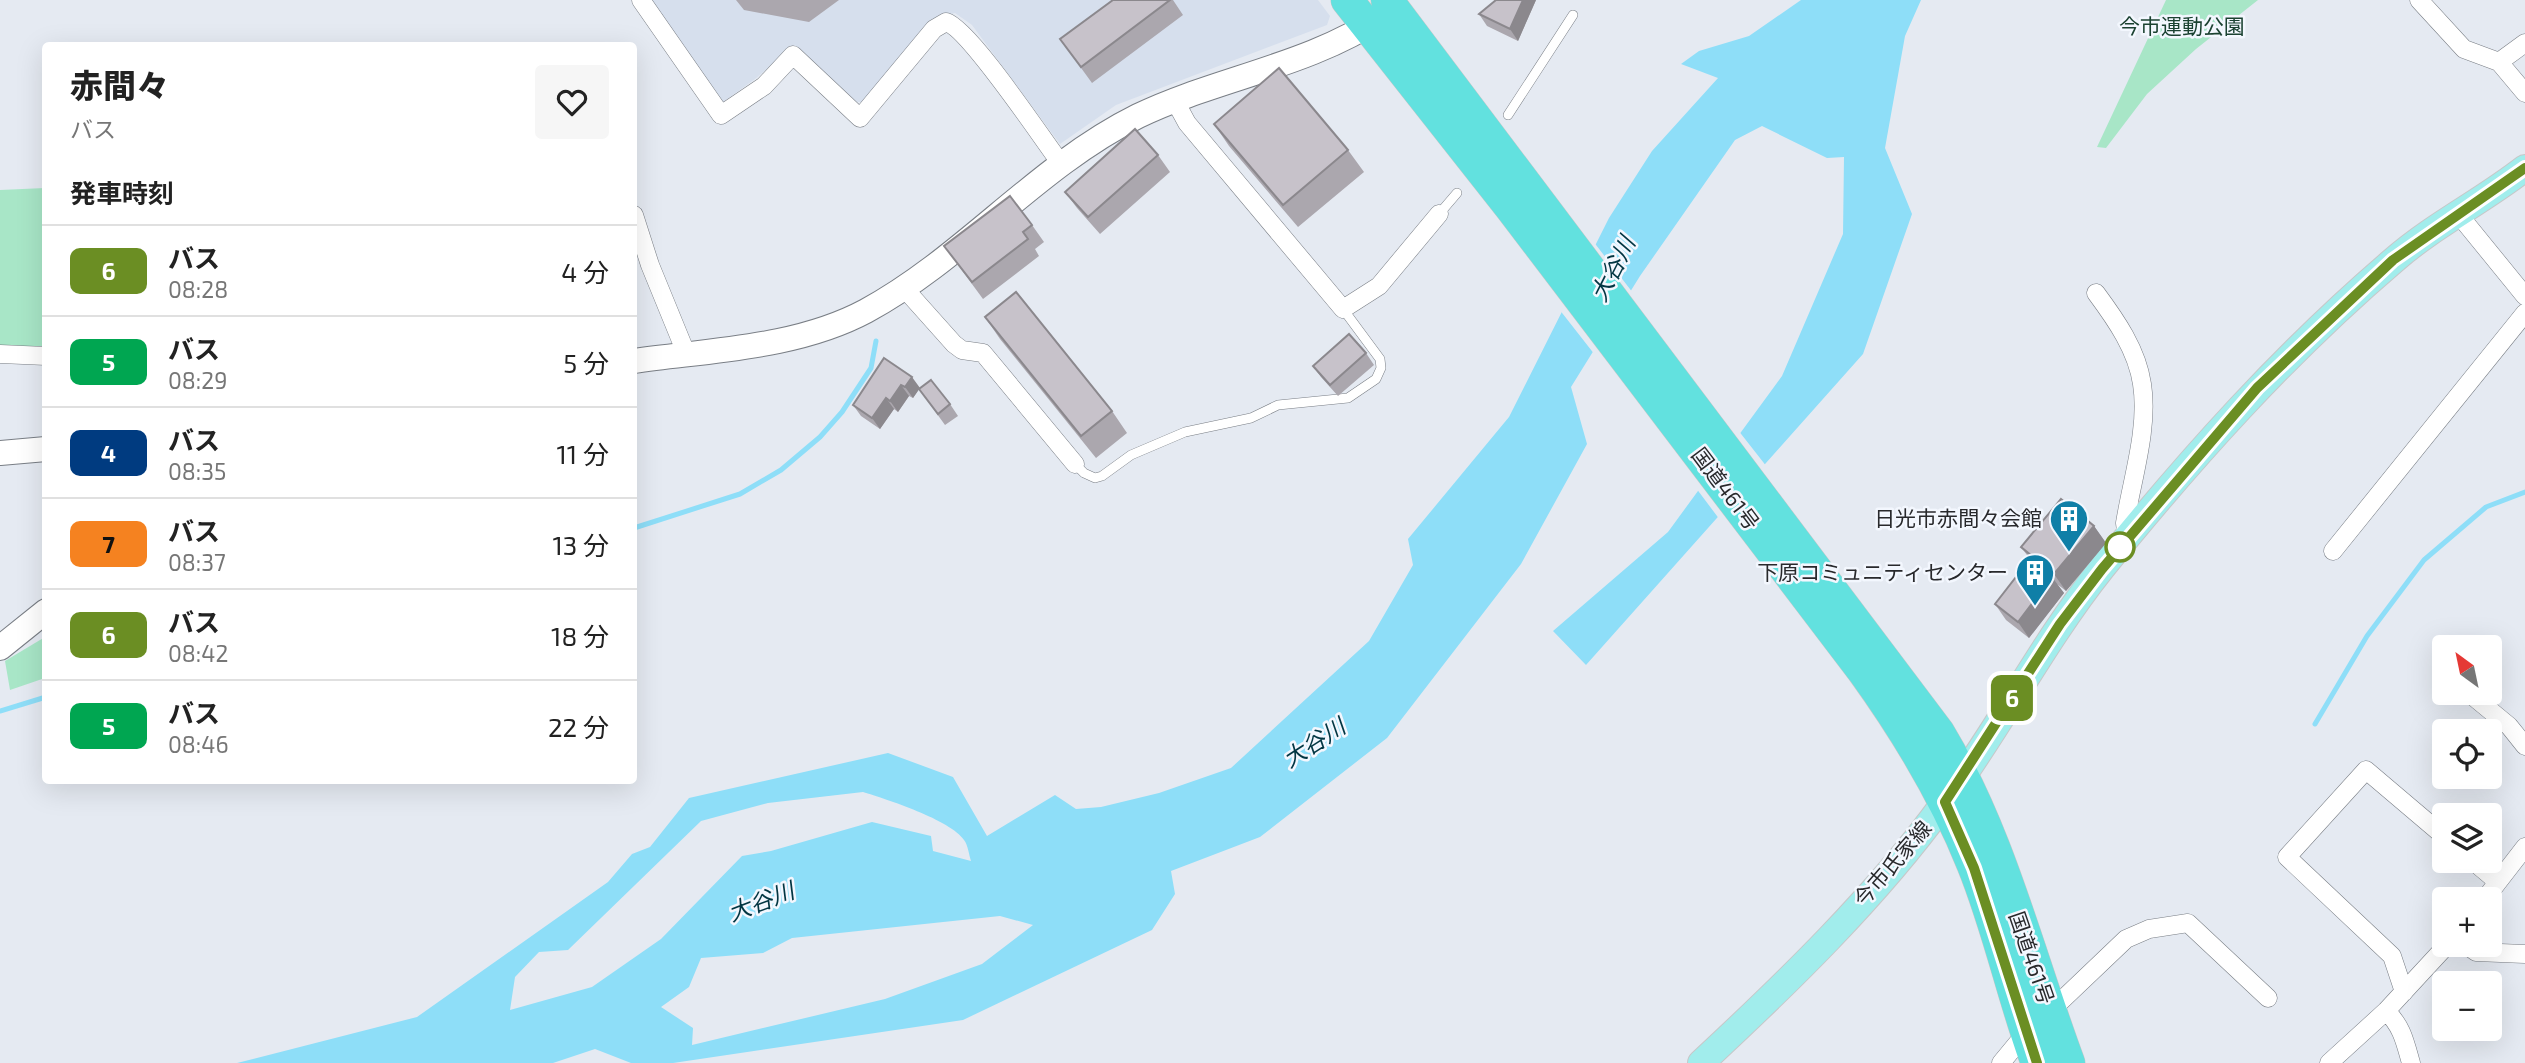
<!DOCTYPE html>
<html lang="ja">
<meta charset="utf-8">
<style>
body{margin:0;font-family:"Exo 2","Noto Sans JP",sans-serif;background:#f6f6f6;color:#222;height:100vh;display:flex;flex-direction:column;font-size:26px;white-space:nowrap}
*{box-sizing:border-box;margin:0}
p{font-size:23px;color:#767676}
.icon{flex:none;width:38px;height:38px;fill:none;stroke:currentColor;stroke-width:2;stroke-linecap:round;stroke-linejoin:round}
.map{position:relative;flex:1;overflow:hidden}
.drawer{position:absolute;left:42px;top:42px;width:595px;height:742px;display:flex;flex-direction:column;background:#fff;border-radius:7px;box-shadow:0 7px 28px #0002}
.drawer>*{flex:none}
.badge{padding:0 14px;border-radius:10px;font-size:24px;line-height:46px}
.needle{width:46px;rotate:327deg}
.buttons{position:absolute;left:2432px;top:635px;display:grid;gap:14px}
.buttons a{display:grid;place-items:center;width:70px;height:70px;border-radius:7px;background:#fff;box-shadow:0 7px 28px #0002;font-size:35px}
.map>.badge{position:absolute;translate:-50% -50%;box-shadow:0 0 0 4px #fff}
h2{padding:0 28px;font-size:26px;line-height:63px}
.round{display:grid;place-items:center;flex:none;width:74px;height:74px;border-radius:7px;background:#f6f6f6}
.summary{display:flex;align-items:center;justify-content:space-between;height:119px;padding:0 28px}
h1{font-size:33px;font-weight:800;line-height:52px}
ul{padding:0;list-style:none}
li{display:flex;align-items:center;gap:21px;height:91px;padding:0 28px;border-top:2px solid #e0e0e0}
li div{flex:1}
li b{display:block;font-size:26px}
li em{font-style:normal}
li .badge{min-width:77px;font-weight:700;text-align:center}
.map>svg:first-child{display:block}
.built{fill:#d6dfed}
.green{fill:#a8e6c7}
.water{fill:#8edef8;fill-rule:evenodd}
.pier{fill:#e5eaf2}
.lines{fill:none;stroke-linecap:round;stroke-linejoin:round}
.stream{stroke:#8edef8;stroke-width:5}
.lane-casing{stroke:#797e85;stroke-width:10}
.street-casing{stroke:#797e85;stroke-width:19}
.secondary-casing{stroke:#797e85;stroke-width:26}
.primary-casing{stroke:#c7c7c8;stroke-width:28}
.highway-casing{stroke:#c7c7c8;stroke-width:33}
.lane{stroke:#fff;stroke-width:9}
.street{stroke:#fff;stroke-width:18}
.secondary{stroke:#fff;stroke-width:24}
.primary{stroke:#a1edec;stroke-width:26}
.highway{stroke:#62e1df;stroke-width:32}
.wall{fill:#aba7ae}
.shaded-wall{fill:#8b888d}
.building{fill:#c7c2ca;stroke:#8b888d;stroke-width:2}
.line-casing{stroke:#fff;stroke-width:16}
.line{stroke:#6b8e23;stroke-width:10}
.stop-dot{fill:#fff;stroke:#6b8e23;stroke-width:3.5}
.labels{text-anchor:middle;stroke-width:5;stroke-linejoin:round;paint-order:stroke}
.park-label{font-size:21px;fill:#1b4231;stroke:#f3f7fe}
.street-label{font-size:21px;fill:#28292c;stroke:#f3f7fe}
.poi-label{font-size:21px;fill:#28292c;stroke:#f3f7fe;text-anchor:end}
.water-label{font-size:23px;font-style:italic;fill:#023643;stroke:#f3f7fe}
</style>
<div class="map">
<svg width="2525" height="1063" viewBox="0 0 2525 1063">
<rect width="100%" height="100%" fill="#e5eaf2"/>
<!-- built -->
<path class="built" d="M 651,0 L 1318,0 L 1330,16 L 1327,25 L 1116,105 L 1060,144 L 972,25 L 955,13 L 938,17 L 870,102 L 857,102 L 794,45 L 755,79 L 723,102 Z"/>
<!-- green -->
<path class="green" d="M 2166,0 L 2258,0 L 2196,49 L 2147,94 L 2106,148 L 2097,147 Z
M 45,188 L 45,346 L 0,348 L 0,190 Z
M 45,637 L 45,678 L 10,690 L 5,661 Z"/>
<!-- water -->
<path class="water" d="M 1801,0 L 1921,0 L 1905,36 L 1885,148 L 1912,214 L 1863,354 L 1586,665 L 1553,631 L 1668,532 L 1782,376 L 1843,234 L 1844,157 L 1827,158 L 1762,126 L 1735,140 L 1640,276 L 1571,387 L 1587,444 L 1521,564 L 1387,738 L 1260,837 L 1171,871 L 1175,894 L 1152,930 L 963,1020 L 673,1063 L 631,1063 L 595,1049 L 553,1063 L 237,1063 L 417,1017 L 608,882 L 632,854 L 650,847 L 689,798 L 888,753 L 953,777 L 987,836 L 1055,795 L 1076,809 L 1101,807 L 1159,793 L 1231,768 L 1369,641 L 1413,565 L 1408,539 L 1509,417 L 1609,218 L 1652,151 L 1718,78 L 1681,64 L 1699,51 L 1749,36 ZM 863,792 C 886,799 951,820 964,840 C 968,845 969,855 971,861 L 933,851 L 931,836 L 872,822 L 771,851 L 742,856 L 661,939 L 592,987 L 510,1010 L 515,977 L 539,952 L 568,950 L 701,821 L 768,803 ZM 1000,916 L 1033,925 L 982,964 L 885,999 L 692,1045 L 693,1028 L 661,1007 L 689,987 L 701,958 L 763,953 L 792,938 Z"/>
<!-- pier -->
<path class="pier" d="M 1593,241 L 1633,293 L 1595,355 L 1559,309 Z
M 1738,430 L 1767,467 L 1720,520 L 1696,488 Z"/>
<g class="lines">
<!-- stream -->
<path class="stream" d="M 634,528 L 740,494 L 781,470 L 820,437 L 842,412 L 871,368 L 876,341
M 0,711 L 46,697
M 2315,724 L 2367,636 L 2424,560 L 2486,507 L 2525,492"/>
<!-- lane casing -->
<g class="lane-casing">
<path id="lane" d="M 1508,115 L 1573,15
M 1439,214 L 1457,193
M 1075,464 L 1084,473 L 1095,478 L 1102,476 L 1131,455 L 1185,432 L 1251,418 L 1278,405 L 1348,398 L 1376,379 L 1381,368 L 1380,359 L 1343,309"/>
</g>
<!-- street casing -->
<g class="street-casing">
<path id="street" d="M 641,0 L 721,115 L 764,86 L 793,55 L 860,118 L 934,29 L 946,22 C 969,28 1043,140 1062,165
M 2419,0 L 2464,49 L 2499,62 L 2525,93
M 2499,62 L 2525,43
M 1175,101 L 1187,123 L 1343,309 L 1379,286 L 1439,214
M 634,215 L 650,265 L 686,353
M 2459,215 L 2525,296
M 904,288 L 954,344 L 962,350 L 983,353 L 1075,464
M 2096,293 C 2116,320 2137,350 2142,384 C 2149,428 2132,479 2125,523 L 2127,538
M 0,354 L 46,356
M 2333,551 L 2525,313
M 2469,693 L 2509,726 L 2525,746
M 2473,861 L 2498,882
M 2484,900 L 2525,847
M 2466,945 L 2476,952 L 2525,954
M 2404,992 L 2392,956 L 2287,857 L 2366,770 L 2445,837
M 2386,1011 C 2402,1026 2405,1042 2411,1063
M 2001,1063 L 2020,1040 L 2126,939 L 2149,929 L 2188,923 L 2268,998
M 2329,1063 L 2386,1011 L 2447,945"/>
</g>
<!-- secondary casing -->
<g class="secondary-casing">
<path id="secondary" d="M 634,361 C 710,350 797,348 866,311 C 964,258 1037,166 1138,116 C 1217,78 1309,66 1383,16
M 0,453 L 46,449
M 0,648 L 46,611"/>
</g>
<!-- primary casing -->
<g class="primary-casing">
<path id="primary" d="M 1701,1063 C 1786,984 1876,897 1944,803 C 2000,727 2043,642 2102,568 C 2191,458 2286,352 2394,260 C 2434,225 2483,201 2525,168"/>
</g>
<!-- highway casing -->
<g class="highway-casing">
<path id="highway" d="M 1347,0 L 1511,208 L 1863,671 C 1907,732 1945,795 1973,865 C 1999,929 2013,998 2037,1063
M 1387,0 L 1939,733 C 2000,834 2028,953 2069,1063"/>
</g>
<!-- lane -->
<use href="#lane" class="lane"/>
<!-- street -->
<use href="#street" class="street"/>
<!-- secondary -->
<use href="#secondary" class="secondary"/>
<!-- primary -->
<use href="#primary" class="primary"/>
<!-- highway -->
<use href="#highway" class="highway"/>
</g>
<!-- wall -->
<path class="wall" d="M 736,0 L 839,0 L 809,22 L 744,10 Z
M 1113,0 L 1173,0 L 1183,15 L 1092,83 L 1060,39 Z
M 1496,0 L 1536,0 L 1518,41 L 1487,26 L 1479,14 Z
M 1214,124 L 1348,150 L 1364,172 L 1298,227 L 1229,146 Z
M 1158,155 L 1170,172 L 1100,234 L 1077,208 L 1065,192 Z
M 1032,225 L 1044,242 L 1035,249 L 1039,256 L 983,299 L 944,246 Z
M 985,317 L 1112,411 L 1127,433 L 1096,458 L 1000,339 Z
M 1366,353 L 1374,365 L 1338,396 L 1321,377 L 1313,366 Z
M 884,358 L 919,389 L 950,404 L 958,416 L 945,425 L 919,389 L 913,398 L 909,396 L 898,412 L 894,409 L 880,429 L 861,416 L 853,405 Z
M 2094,526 L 2106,543 L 2066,591 L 2057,584 L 2064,593 L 2029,638 L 2006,620 L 1995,604 L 2030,559 L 2021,547 Z"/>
<!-- shaded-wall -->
<path class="shaded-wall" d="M 1523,0 L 1536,0 L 1518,41 L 1510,29 Z
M 912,377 L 920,388 L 913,398 L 905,387 Z
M 901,385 L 909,396 L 898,412 L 890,401 Z
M 886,398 L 894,409 L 880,429 L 872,418 Z
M 2094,526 L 2106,543 L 2066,591 L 2054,574 Z
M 2052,577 L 2064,593 L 2029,638 L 2018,622 Z"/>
<!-- building -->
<path class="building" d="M 1113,0 L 1170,0 L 1081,67 L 1060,39 Z
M 1496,0 L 1523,0 L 1510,29 L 1479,14 Z
M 1279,68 L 1348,150 L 1283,205 L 1214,124 Z
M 1135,129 L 1158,155 L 1088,217 L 1065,192 Z
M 1010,196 L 1032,225 L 1023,232 L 1028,239 L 972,282 L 944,246 Z
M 1016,292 L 1112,411 L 1081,436 L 985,317 Z
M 1349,334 L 1366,353 L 1330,385 L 1313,366 Z
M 884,358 L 912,377 L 905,387 L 901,385 L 890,401 L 886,398 L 872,418 L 853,405 Z
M 931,380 L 950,404 L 938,414 L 919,389 Z
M 2061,499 L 2094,526 L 2054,574 L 2021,547 Z
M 2030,559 L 2052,577 L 2018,622 L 1995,604 Z"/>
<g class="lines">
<!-- line casing -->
<g class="line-casing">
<path id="line" d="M 2037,1063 L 1974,868 L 1945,802 L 2060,624 L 2102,569 L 2257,388 L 2393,260 L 2525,168"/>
</g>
<!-- line -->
<use href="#line" class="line"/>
</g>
<!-- icons -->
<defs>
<g id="building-pin" transform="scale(2.0125)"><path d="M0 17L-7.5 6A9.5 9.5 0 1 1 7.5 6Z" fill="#0f7fa7" stroke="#f3f7fe"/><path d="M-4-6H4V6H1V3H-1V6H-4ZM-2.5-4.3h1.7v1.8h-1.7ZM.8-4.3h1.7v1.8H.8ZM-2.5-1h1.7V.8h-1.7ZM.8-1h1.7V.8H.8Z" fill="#fff"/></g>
</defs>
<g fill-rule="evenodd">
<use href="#building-pin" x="2069" y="519"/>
<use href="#building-pin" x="2035" y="573"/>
</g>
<!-- markers -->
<circle class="stop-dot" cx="2120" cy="547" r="14"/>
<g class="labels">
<!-- park labels -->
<g class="park-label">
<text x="2182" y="34">今市運動公園</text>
</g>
<!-- street labels -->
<g class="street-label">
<text transform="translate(1725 489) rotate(53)" y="7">国道461号</text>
<text transform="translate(1893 864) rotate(-49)" y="7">今市氏家線</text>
<text transform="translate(2031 958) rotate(71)" y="7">国道461号</text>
</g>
<!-- poi labels -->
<g class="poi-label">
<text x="2042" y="526">日光市赤間々会館</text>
<text x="2008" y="580">下原コミュニティセンター</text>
</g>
<!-- water labels -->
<g class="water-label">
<text transform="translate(1613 269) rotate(-63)" y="8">大谷川</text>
<text transform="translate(1314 743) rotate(-33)" y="8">大谷川</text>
<text transform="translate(761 902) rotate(-21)" y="8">大谷川</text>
</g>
</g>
</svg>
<div class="buttons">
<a><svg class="needle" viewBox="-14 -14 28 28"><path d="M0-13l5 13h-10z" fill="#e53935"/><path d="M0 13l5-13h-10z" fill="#767676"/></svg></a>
<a><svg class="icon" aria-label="locate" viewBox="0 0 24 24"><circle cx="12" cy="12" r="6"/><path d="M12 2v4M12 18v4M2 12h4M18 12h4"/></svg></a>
<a><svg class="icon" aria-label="layers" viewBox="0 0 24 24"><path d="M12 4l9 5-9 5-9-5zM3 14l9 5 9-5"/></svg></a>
<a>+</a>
<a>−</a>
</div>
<b class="badge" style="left:2012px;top:698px;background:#6b8e23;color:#fff">6</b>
<section class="drawer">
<div class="summary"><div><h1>赤間々</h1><p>バス</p></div><a class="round"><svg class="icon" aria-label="heart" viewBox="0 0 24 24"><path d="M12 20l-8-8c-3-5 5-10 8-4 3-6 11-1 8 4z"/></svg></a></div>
<h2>発車時刻</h2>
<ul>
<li><span class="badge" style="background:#6b8e23;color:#fff">6</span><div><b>バス</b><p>08:28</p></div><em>4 分</em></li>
<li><span class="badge" style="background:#00a651;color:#fff">5</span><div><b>バス</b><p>08:29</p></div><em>5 分</em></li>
<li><span class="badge" style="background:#003b80;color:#fff">4</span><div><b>バス</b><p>08:35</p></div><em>11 分</em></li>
<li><span class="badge" style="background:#f58220;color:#111">7</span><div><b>バス</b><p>08:37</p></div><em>13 分</em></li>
<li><span class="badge" style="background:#6b8e23;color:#fff">6</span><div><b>バス</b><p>08:42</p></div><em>18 分</em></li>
<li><span class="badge" style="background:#00a651;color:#fff">5</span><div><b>バス</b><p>08:46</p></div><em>22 分</em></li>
</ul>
</section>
</div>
